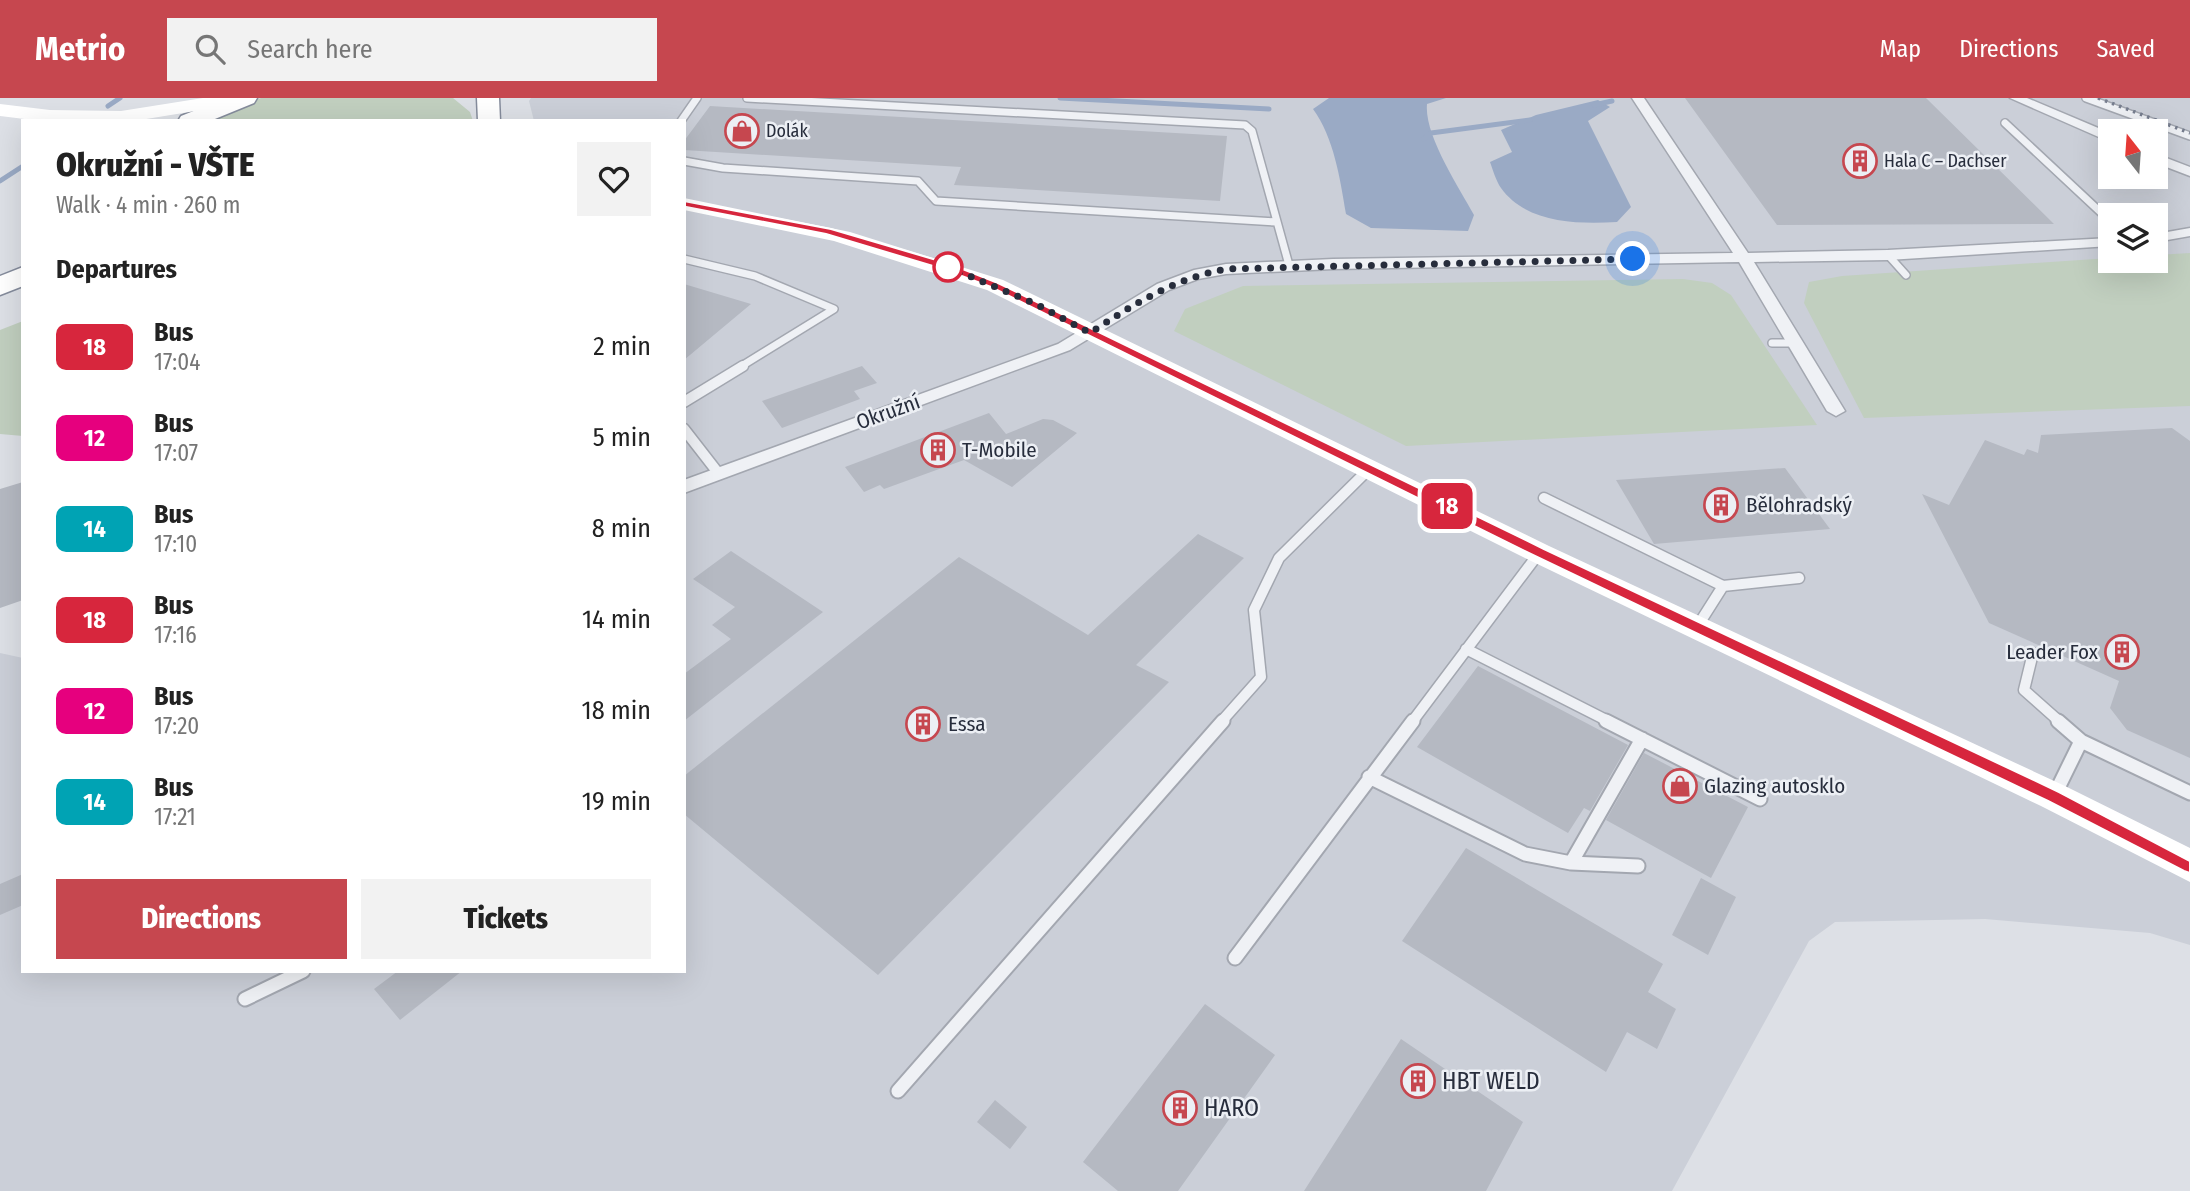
<!DOCTYPE html>
<meta charset="utf-8">
<style>
body{margin:0;font-family:"Fira Sans Condensed",sans-serif;background:#f2f2f2;color:#222;height:100vh;display:flex;flex-direction:column;font-size:26px;white-space:nowrap}
*{box-sizing:border-box;margin:0}
p{font-size:23px;color:#767676}
.icon{flex:none;width:38px;height:38px;fill:none;stroke:currentColor;stroke-width:2;stroke-linecap:round;stroke-linejoin:round}
.map{position:relative;flex:1;overflow:hidden}
.panel{position:absolute;left:21px;top:21px;width:665px;height:854px;display:flex;flex-direction:column;background:#fff;border-radius:0px;box-shadow:0 7px 28px #0002}
.panel>*{flex:none}
.badge{padding:0 14px;border-radius:10px;font-size:24px;line-height:46px}
.needle{width:46px;rotate:343deg}
.tools{position:absolute;left:2098px;top:21px;display:grid;gap:14px}
.tools a{display:grid;place-items:center;width:70px;height:70px;border-radius:0px;background:#fff;box-shadow:0 7px 28px #0002;font-size:35px}
.you{position:absolute;width:35px;height:35px;margin:-18px;border:5px solid #fff;border-radius:50%;background:#1a73e8;box-shadow:0 0 0 10px #1a73e833}
.map>.badge{position:absolute;translate:-50% -50%;box-shadow:0 0 0 4px #fff}
h2{padding:0 35px;font-size:26px;line-height:63px}
.round{display:grid;place-items:center;flex:none;width:74px;height:74px;border-radius:0px;background:#f2f2f2}
.summary{display:flex;align-items:center;justify-content:space-between;height:119px;padding:0 35px}
h1{font-size:33px;font-weight:800;line-height:52px}
.primary-button{display:flex;gap:14px;margin-top:auto;padding:14px 35px}
.primary-button a{flex:1;height:80px;border-radius:0px;background:#c6474f;color:#fff;font-size:28px;font-weight:800;line-height:80px;text-align:center}
.primary-button a+a{background:#f2f2f2;color:#222}
ul{padding:0;list-style:none}
li{display:flex;align-items:center;gap:21px;height:91px;padding:0 35px}
li div{flex:1}
li b{display:block;font-size:26px}
li em{font-style:normal}
li .badge{min-width:77px;font-weight:700;text-align:center}
header{display:flex;align-items:center;gap:42px;box-sizing:border-box;height:98px;padding:0 35px;background:#c6474f;color:#fff}
header strong{font-size:33px}
nav{display:flex;gap:38px;margin-inline-start:auto;font-size:24px}
.search{width:490px;height:63px;background:#f2f2f2;display:flex;align-items:center;gap:18px;box-sizing:border-box;padding:0 24px;border-radius:0px;color:#767676;font-size:26px}
.map>svg:first-child{display:block}
.built{fill:#cbcfd8;fill-rule:evenodd}
.green{fill:#c1cfbf}
.water{fill:#9aaac5}
.lines{fill:none;stroke-linecap:round;stroke-linejoin:round}
.stream{stroke:#9aaac5;stroke-width:5}
.building{fill:#b5b9c2}
.service-far2-casing{stroke:#a3a7b0;stroke-width:10}
.service-far1-casing{stroke:#a3a7b0;stroke-width:13}
.service-casing{stroke:#a3a7b0;stroke-width:17}
.minor-casing{stroke:#a3a7b0;stroke-width:3}
.trunk-casing{stroke:#858c9c;stroke-width:3}
.service-far2{stroke:#eff1f5;stroke-width:7}
.service-far1{stroke:#eff1f5;stroke-width:10}
.service{stroke:#eff1f5;stroke-width:13}
.minor{fill:#eff1f5;fill-rule:evenodd}
.secondary{fill:#fff;fill-rule:evenodd}
.trunk{fill:#fff;fill-rule:evenodd}
.rail{stroke:#777e8f;stroke-width:3.5;stroke-dasharray:2.5 5;stroke-linecap:butt}
.line{fill:#d7263d;stroke:#fff;stroke-width:2}
.walk{stroke:#272d3c;stroke-width:7;stroke-dasharray:0 12.6}
.stop-dot{fill:#fff;stroke:#d7263d;stroke-width:3.5}
.labels{text-anchor:middle;stroke-width:5;stroke-linejoin:round;paint-order:stroke}
.far-poi-label{font-size:18px;fill:#272d3c;stroke:#eceff4;text-anchor:start}
.street-label{font-size:21px;fill:#272d3c;stroke:#eceff4}
.poi-label{font-size:21px;fill:#272d3c;stroke:#eceff4;text-anchor:start}
.near-poi-label{font-size:24px;fill:#272d3c;stroke:#eceff4;text-anchor:start}
</style>
<header>
<strong>Metrio</strong>
<div class="search"><svg class="icon" aria-label="search" viewBox="0 0 24 24"><circle cx="10" cy="10" r="6"/><path d="M15 15l6 6"/></svg>Search here</div>
<nav><a>Map</a><a>Directions</a><a>Saved</a></nav>
</header>
<div class="map">
<svg width="2190" height="1093" viewBox="0 0 2190 1093">
<rect width="100%" height="100%" fill="#dde0e6"/>
<!-- built -->
<path class="built" d="M 531,0 L 2190,0 L 2190,847 L 2150,835 L 1985,821 L 1835,824 L 1809,843 L 1672,1093 L 0,1093 L 0,555 L 23,560 L 23,873 L 684,873 L 684,23 L 534,23 L 529,3 ZM 2110,33 L 2156,33 L 2156,79 L 2110,79 ZM 2110,117 L 2156,117 L 2156,163 L 2110,163 Z"/>
<!-- green -->
<path class="green" d="M 261,0 L 453,0 L 470,14 L 473,23 L 200,23 Z
M 2190,155 L 2190,308 L 1864,320 L 1804,205 L 1809,184 L 1842,178 L 2110,160 L 2110,163 L 2156,163 L 2156,157 Z
M 1683,181 L 1712,185 L 1731,197 L 1817,327 L 1406,348 L 1174,233 L 1185,211 L 1243,188 Z
M 23,223 L 23,338 L 0,336 L 0,232 Z"/>
<!-- water -->
<path class="water" d="M 1329,0 L 1446,0 L 1427,6 C 1424,37 1459,89 1474,117 L 1468,133 L 1371,130 L 1346,116 C 1340,80 1334,40 1313,11 Z
M 1598,2 L 1610,9 L 1588,23 L 1631,109 L 1617,124 C 1578,126 1527,126 1501,90 C 1496,83 1493,72 1490,64 L 1512,54 L 1501,32 L 1536,17 Z"/>
<g class="lines">
<!-- stream -->
<path class="stream" d="M 1060,0 L 1269,11
M 1594,7 L 1612,3
M 108,8 L 120,0
M 1424,41 L 1431,35 L 1530,22
M 0,83 L 23,68"/>
</g>
<!-- building -->
<path class="building" d="M 1685,0 L 1926,0 L 2054,126 L 1777,127 Z
M 710,8 L 1227,38 L 1220,103 L 954,87 L 961,69 L 684,52 L 684,43 Z
M 684,186 L 751,206 L 684,262 Z
M 862,268 L 877,285 L 854,293 L 860,301 L 782,330 L 762,303 Z
M 989,315 L 1006,336 L 1043,321 L 1053,322 L 1077,335 L 1012,389 L 964,362 L 884,391 L 880,387 L 864,394 L 845,369 Z
M 2172,330 L 2190,343 L 2190,660 L 2127,632 L 2110,610 L 2119,583 L 1989,525 L 1922,396 L 1949,407 L 1985,342 L 2024,357 L 2027,351 L 2038,355 L 2041,337 Z
M 1785,370 L 1830,431 L 1654,446 L 1616,382 Z
M 23,384 L 23,502 L 0,510 L 0,391 Z
M 1198,436 L 1244,460 L 1136,567 L 1169,584 L 878,877 L 684,716 L 684,678 L 959,459 L 1088,537 Z
M 731,453 L 823,514 L 684,623 L 684,576 L 731,541 L 712,527 L 735,509 L 693,481 Z
M 1478,568 L 1628,647 L 1590,713 L 1584,710 L 1568,735 L 1417,649 Z
M 1644,655 L 1748,709 L 1711,780 L 1606,722 Z
M 1466,750 L 1663,866 L 1648,894 L 1676,911 L 1657,951 L 1627,934 L 1606,974 L 1402,843 Z
M 23,776 L 23,807 L 0,817 L 0,786 Z
M 1701,780 L 1736,799 L 1708,857 L 1672,837 Z
M 398,873 L 462,873 L 400,922 L 374,891 Z
M 1205,906 L 1275,957 L 1178,1093 L 1118,1093 L 1083,1064 Z
M 1401,941 L 1523,1024 L 1486,1093 L 1304,1093 Z
M 995,1002 L 1027,1029 L 1010,1051 L 977,1024 Z"/>
<g class="lines">
<!-- service-far2 casing -->
<g class="service-far2-casing">
<path id="service-far2" d="M 747,0 L 1245,27 L 1252,33 L 1289,167
M 2086,0 L 2190,38
M 681,23 L 697,0
M 2005,25 L 2110,123
M 684,63 L 723,70 L 918,83 L 936,103 L 1276,124
M 1888,157 L 1906,177
M 684,161 L 755,178 L 834,211 L 740,269
M 1772,245 L 1798,245"/>
</g>
<!-- service-far1 casing -->
<g class="service-far1-casing">
<path id="service-far1" d="M 684,304 L 743,268
M 684,331 L 719,376
M 1544,400 L 1723,488 L 1697,529
M 1723,488 L 1799,480
M 1466,551 L 1610,624
M 2033,555 L 2024,592 L 2060,624
M 1221,624 L 1261,579 L 1254,512 L 1279,460 L 1370,370
M 1412,624 L 1539,455"/>
</g>
<!-- service casing -->
<g class="service-casing">
<path id="service" d="M 1606,623 L 1760,701
M 2058,623 L 2081,643
M 1369,679 L 1525,756 L 1571,765 L 1638,768
M 2055,696 L 2081,643 L 2190,695
M 1571,765 L 1642,641
M 1235,860 L 1413,623
M 245,901 L 303,873
M 898,993 L 1223,623"/>
</g>
<!-- minor casing -->
<g class="minor-casing">
<path id="minor" d="M 1632,0 L 1644,0 L 1748,155 L 1888,152 L 2110,140 L 2110,148 L 1888,162 L 1754,164 L 1845,313 L 1836,318 L 1827,313 L 1739,164 L 1333,171 L 1226,176 L 1198,181 L 1169,192 L 1070,252 L 684,395 L 684,382 L 1058,246 L 1157,186 L 1194,172 L 1226,166 L 1333,161 L 1733,155 Z
M 2010,0 L 2027,0 L 2110,35 L 2110,44 Z
M 2156,56 L 2190,69 L 2190,78 L 2156,65 Z
M 2190,130 L 2190,138 L 2156,144 L 2156,136 Z"/>
</g>
<!-- trunk casing -->
<g class="trunk-casing">
<path id="trunk" d="M 226,0 L 257,0 L 254,5 L 210,23 L 178,23 L 181,18 Z
M 477,0 L 499,0 L 500,23 L 478,23 Z
M 23,169 L 23,188 L 0,197 L 0,178 Z"/>
</g>
<!-- service-far2 -->
<use href="#service-far2" class="service-far2"/>
<!-- service-far1 -->
<use href="#service-far1" class="service-far1"/>
<!-- service -->
<use href="#service" class="service"/>
<!-- minor -->
<use href="#minor" class="minor"/>
<!-- secondary -->
<path class="secondary" d="M 203,0 L 248,0 L 238,6 L 134,23 L 41,23 L 0,18 L 0,6 L 50,12 L 121,13 Z
M 684,100 L 850,134 L 1003,182 L 1549,448 L 2065,688 L 2190,750 L 2190,784 L 2041,708 L 1529,462 L 987,192 L 834,143 L 684,112 Z"/>
<!-- trunk -->
<use href="#trunk" class="trunk"/>
<!-- rail -->
<path class="rail" d="M 2098,0 L 2190,35"/>
</g>
<!-- line -->
<path class="line" d="M 684,103 L 831,131 L 950,166 L 998,185 L 1544,451 L 2059,694 L 2190,763 L 2190,775 L 2184,773 L 2048,703 L 1535,458 L 991,189 L 943,171 L 826,136 L 681,108 Z"/>
<g class="lines">
<!-- walk -->
<path class="walk" d="M 948,169 L 1036,206 L 1090,235 C 1134,206 1173,181 1226,171 L 1633,161"/>
</g>
<!-- icons -->
<defs>
<g id="shop-ring" transform="scale(1.75)"><circle r="9.5" fill="#eceff4" stroke="#c6474f" stroke-width="1.5"/><path d="M-5-2.5h2.3a2.7 3.5 0 0 1 5.4 0H5L5.5 6h-11ZM-1.5-2.5h3a1.5 2.3 0 0 0-3 0Z" fill="#c6474f"/></g>
<g id="building-ring" transform="scale(1.75)"><circle r="9.5" fill="#eceff4" stroke="#c6474f" stroke-width="1.5"/><path d="M-4-6H4V6H1V3H-1V6H-4ZM-2.5-4.3h1.7v1.8h-1.7ZM.8-4.3h1.7v1.8H.8ZM-2.5-1h1.7V.8h-1.7ZM.8-1h1.7V.8H.8Z" fill="#c6474f"/></g>
</defs>
<g fill-rule="evenodd">
<use href="#shop-ring" x="742" y="33"/>
<use href="#building-ring" x="1860" y="63"/>
<use href="#building-ring" x="938" y="352"/>
<use href="#building-ring" x="1721" y="407"/>
<use href="#building-ring" x="2122" y="554"/>
<use href="#building-ring" x="923" y="626"/>
<use href="#shop-ring" x="1680" y="688"/>
<use href="#building-ring" x="1418" y="983"/>
<use href="#building-ring" x="1180" y="1010"/>
</g>
<!-- markers -->
<circle class="stop-dot" cx="948" cy="169" r="14"/>
<g class="labels">
<!-- far-poi labels -->
<g class="far-poi-label">
<text x="766" y="39">Dolák</text>
<text x="1884" y="69">Hala C – Dachser</text>
</g>
<!-- street labels -->
<g class="street-label">
<text transform="translate(888 314) rotate(-20)" y="7">Okružní</text>
</g>
<!-- poi labels -->
<g class="poi-label">
<text x="962" y="359">T-Mobile</text>
<text x="1746" y="414">Bělohradský</text>
<text x="2098" y="561" text-anchor="end">Leader Fox</text>
<text x="948" y="633">Essa</text>
<text x="1704" y="695">Glazing autosklo</text>
</g>
<!-- near-poi labels -->
<g class="near-poi-label">
<text x="1442" y="991">HBT WELD</text>
<text x="1204" y="1018">HARO</text>
</g>
</g>
</svg>
<div class="tools">
<a><svg class="needle" viewBox="-14 -14 28 28"><path d="M0-13l5 13h-10z" fill="#e53935"/><path d="M0 13l5-13h-10z" fill="#767676"/></svg></a>
<a><svg class="icon" aria-label="layers" viewBox="0 0 24 24"><path d="M12 4l9 5-9 5-9-5zM3 14l9 5 9-5"/></svg></a>
</div>
<div class="you" style="left:1633px;top:161px"></div>
<b class="badge" style="left:1447px;top:408px;background:#d7263d;color:#fff">18</b>
<section class="panel">
<div class="summary"><div><h1>Okružní - VŠTE</h1><p>Walk · 4 min · 260 m</p></div><a class="round"><svg class="icon" aria-label="heart" viewBox="0 0 24 24"><path d="M12 20l-8-8c-3-5 5-10 8-4 3-6 11-1 8 4z"/></svg></a></div>
<h2>Departures</h2>
<ul>
<li><span class="badge" style="background:#d7263d;color:#fff">18</span><div><b>Bus</b><p>17:04</p></div><em>2 min</em></li>
<li><span class="badge" style="background:#e6007e;color:#fff">12</span><div><b>Bus</b><p>17:07</p></div><em>5 min</em></li>
<li><span class="badge" style="background:#00a3b4;color:#fff">14</span><div><b>Bus</b><p>17:10</p></div><em>8 min</em></li>
<li><span class="badge" style="background:#d7263d;color:#fff">18</span><div><b>Bus</b><p>17:16</p></div><em>14 min</em></li>
<li><span class="badge" style="background:#e6007e;color:#fff">12</span><div><b>Bus</b><p>17:20</p></div><em>18 min</em></li>
<li><span class="badge" style="background:#00a3b4;color:#fff">14</span><div><b>Bus</b><p>17:21</p></div><em>19 min</em></li>
</ul>
<div class="primary-button"><a>Directions</a><a>Tickets</a></div>
</section>
</div>
